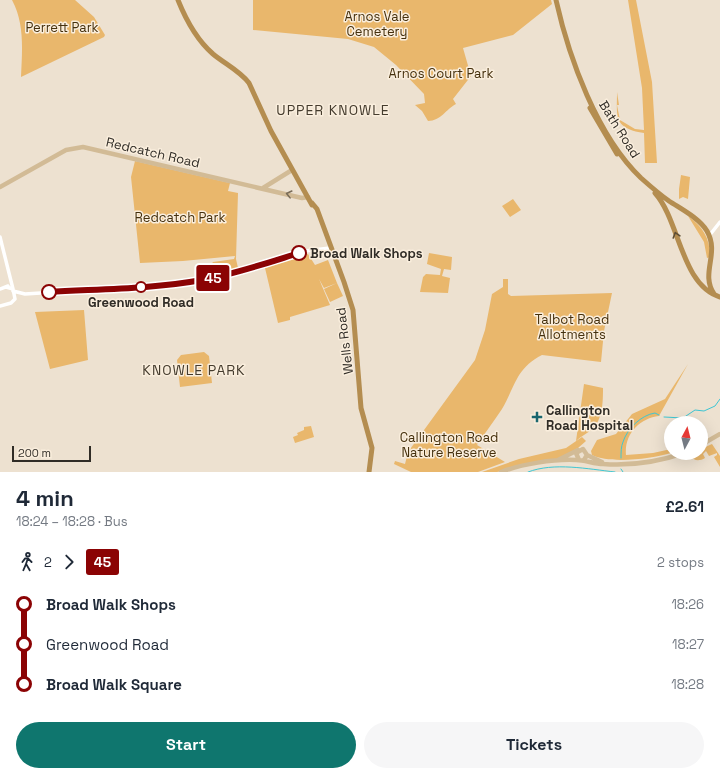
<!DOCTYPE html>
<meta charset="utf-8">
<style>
body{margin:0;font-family:"Space Grotesk",sans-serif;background:#f6f6f7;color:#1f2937;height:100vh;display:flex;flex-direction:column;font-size:15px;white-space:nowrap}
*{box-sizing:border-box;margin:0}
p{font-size:13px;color:#747a83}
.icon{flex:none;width:22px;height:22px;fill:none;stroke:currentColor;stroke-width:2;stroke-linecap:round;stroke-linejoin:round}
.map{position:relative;height:472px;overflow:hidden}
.drawer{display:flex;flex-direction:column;background:#fff;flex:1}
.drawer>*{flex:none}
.badge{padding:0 8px;border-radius:3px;font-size:14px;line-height:26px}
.needle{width:26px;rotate:7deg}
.buttons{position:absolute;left:664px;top:416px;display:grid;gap:8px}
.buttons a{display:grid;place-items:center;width:44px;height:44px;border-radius:50%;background:#fff;box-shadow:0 4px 16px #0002;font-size:20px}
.scale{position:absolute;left:12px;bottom:10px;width:79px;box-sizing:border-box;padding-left:4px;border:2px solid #302c26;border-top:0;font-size:11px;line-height:14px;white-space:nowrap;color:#302c26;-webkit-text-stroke:3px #faeedd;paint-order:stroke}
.map>.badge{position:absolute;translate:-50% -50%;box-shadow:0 0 0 2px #fff}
.legs{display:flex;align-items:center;gap:6px;height:44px;padding:0 16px;font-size:13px}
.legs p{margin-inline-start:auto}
.headline{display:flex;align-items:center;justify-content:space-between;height:68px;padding:0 16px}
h1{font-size:22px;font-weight:800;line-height:30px}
.action{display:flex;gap:8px;margin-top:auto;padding:8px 16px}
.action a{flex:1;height:46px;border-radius:24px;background:#0f766e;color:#fff;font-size:16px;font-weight:800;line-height:46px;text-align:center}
.action a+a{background:#f6f6f7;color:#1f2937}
ul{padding:0 16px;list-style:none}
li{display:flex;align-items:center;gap:14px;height:40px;font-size:15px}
li i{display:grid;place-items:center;width:6px;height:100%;margin:0 5px;background:currentColor}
li i::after{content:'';width:10px;height:10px;margin:-5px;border:3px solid;border-radius:50%;background:#fff}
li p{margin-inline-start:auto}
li:first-child i{background:linear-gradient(#0000 50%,currentColor 0)}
li:last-child i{background:linear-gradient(currentColor 50%,#0000 0)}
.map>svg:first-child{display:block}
.green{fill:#e9b76c}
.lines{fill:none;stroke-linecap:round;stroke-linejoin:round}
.stream{stroke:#3ec6d3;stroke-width:1}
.minor{stroke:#fff;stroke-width:3.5}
.major{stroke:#d2bb96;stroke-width:4.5}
.highway{stroke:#b48d50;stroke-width:5}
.oneway{stroke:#796c58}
.oneway2{stroke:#5e4e35}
.line-1-casing{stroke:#fff;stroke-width:9}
.line-1{stroke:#8b0304;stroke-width:6}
.stop-1-dot{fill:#fff;stroke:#8b0304;stroke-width:2}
.poi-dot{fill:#1b676f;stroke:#faeedd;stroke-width:1.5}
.labels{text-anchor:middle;stroke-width:3;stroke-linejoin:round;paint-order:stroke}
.park-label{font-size:13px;fill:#45300d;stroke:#faeedd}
.street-label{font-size:13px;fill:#302c26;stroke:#faeedd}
.stop-label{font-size:13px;font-weight:bold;fill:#302c26;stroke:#faeedd;text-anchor:start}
.poi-label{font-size:13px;font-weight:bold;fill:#302c26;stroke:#faeedd;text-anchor:start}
.neighbourhood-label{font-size:14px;letter-spacing:1px;fill:#453c2e;stroke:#faeedd}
</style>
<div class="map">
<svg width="720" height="472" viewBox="0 0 720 472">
<rect width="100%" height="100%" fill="#ede1d0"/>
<!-- green -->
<path class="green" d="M 12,0 L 75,0 L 94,17 L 105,35 L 104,37 L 21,77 C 22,51 25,24 12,0 Z
M 253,0 L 551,0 L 552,4 L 513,35 L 463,48 L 471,76 L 453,99 L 456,104 C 446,109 441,121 428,121 L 422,111 L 415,105 L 425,103 L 424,94 L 396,65 L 374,47 L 348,39 L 253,30 Z
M 628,0 L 636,0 L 652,82 L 657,163 L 645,163 L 644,133 C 613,128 617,117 617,92 L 619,105 L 617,105 L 620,120 L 635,129 L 644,130 L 642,88 Z
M 135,161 L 230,183 L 228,191 L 238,193 L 236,259 L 238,268 L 202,276 L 213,262 L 234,259 L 235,256 L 183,261 L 140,263 L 131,177 Z
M 681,175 L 690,177 L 688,199 L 683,197 L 679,199 L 679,189 Z
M 513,199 L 521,210 L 510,217 L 502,206 Z
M 688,216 C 703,227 710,238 710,257 L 707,258 L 704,242 Z
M 429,253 L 452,257 L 451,270 L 444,269 L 442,276 L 450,278 L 448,293 L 420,292 L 423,277 L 426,274 L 440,275 L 441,269 L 427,264 Z
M 308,254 L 315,265 L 328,260 L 337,283 L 324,288 L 319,279 L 330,305 L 290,317 L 290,320 L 278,323 L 265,268 Z
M 503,279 L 508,279 L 508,294 L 511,296 L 612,293 L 604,331 L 601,362 L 542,355 C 516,368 515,387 502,409 C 494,421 485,433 477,445 L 505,462 L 478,472 L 411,472 L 394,464 L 395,461 L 405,464 L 408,452 L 475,360 L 485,330 L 492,294 L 503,287 Z
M 337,283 L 343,296 L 330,302 L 324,289 Z
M 84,310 L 88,360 L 50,369 L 35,312 Z
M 204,352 L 209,356 L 212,383 L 180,387 L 177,360 L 181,355 Z
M 688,364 L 659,416 C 640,418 624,434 626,455 L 653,453 L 671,449 L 671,453 C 652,459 609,464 592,455 L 591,451 L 597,440 L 616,434 L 632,414 L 665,399 Z
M 584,384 L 603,388 C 603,401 603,420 592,429 C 587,434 581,436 576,441 Z
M 311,426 L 314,437 L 295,443 L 293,437 L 298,435 L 297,433 L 304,430 L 304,427 Z
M 582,437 L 586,441 L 578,448 L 559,459 L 497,472 L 482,472 L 519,459 L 566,448 Z
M 712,444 L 720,456 L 720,467 L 714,457 L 717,455 L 717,453 L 709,456 L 706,451 L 703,454 L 705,458 C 700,461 694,462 690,455 L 695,453 L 701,453 L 701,449 Z"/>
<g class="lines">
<!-- stream -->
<path class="stream" d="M 664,417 L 683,418 L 695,410 L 704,411 L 715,406 L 720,399
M 621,458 C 621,453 621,446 623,442 C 627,429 641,415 655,413 L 659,415
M 621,469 L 623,472
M 528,472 C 554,462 588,469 615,472"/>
<!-- minor -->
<path class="minor" d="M 709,236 L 720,222
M 0,237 L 13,289
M 0,289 L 8,286
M 13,291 L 25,294 L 167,285 L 201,280 L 239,272 L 305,251 L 330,248
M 0,306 L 11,303 L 15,299 L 13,289 L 6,287"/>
<!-- major -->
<path class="major" d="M 0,187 L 66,150 L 83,147 L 302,198 L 308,197
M 263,188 L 292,170
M 701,445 L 720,434
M 587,455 L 602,462
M 558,460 L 578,450
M 579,460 L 576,453 L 583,449 L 587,455 L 584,460
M 501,472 C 522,464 553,459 576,460 C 585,460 594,464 603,464 C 631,466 658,462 684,453"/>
<!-- highway -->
<path class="highway" d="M 178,0 C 186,20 197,40 213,54 C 225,64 240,71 249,83 L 271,131 L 312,205
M 556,0 C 569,58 597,136 641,178 C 650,186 659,194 669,201 C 681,209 699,218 707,231 C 720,254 700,273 714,294
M 590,108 L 617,154
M 655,193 C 680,221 681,285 720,297
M 312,203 L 317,209 L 344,282 L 353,310 L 361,408 L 372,448 L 369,472"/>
</g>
<!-- one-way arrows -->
<defs><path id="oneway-chevron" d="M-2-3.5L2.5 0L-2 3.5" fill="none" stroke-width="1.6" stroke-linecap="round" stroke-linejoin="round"/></defs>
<use class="oneway" href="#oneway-chevron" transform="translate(289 194) rotate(-166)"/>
<use class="oneway2" href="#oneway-chevron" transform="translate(676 235) rotate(-107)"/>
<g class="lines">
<!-- line-1 casing -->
<g class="line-1-casing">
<path id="line-1" d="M 49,292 C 99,289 152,289 202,280 C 235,274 267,263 299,253"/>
</g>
<!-- line-1 -->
<use href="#line-1" class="line-1"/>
</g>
<!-- markers -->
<g class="stop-1-dot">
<circle cx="299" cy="253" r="7"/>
<circle cx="141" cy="287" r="5"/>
<circle cx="49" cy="292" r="7"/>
</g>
<path class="poi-dot" d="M535 411h4v4h4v4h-4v4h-4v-4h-4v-4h4z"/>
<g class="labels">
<!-- park labels -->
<g class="park-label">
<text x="377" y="21">Arnos Vale<tspan x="377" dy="15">Cemetery</tspan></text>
<text x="62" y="32">Perrett Park</text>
<text x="441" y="78">Arnos Court Park</text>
<text x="180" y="222">Redcatch Park</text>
<text x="572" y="324">Talbot Road<tspan x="572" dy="15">Allotments</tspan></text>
<text x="449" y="442">Callington Road<tspan x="449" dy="15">Nature Reserve</tspan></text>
</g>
<!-- street labels -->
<g class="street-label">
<text transform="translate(620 129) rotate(58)" y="5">Bath Road</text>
<text transform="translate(153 152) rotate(13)" y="5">Redcatch Road</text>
<text transform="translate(344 341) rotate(-97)" y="5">Wells Road</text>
</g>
<!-- stop labels -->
<g class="stop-label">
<text x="310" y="258">Broad Walk Shops</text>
<text x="141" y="307" text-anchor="middle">Greenwood Road</text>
</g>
<!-- poi labels -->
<g class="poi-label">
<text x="546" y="415">Callington<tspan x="546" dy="15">Road Hospital</tspan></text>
</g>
<!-- neighbourhood labels -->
<g class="neighbourhood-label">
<text x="333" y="115">UPPER KNOWLE</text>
<text x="194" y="375">KNOWLE PARK</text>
</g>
</g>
</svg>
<div class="buttons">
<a><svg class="needle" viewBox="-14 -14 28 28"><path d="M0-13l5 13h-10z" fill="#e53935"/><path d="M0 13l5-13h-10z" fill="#747a83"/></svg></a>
</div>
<div class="scale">200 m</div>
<b class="badge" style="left:213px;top:278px;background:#8b0304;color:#fff">45</b>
</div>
<section class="drawer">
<div class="headline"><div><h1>4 min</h1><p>18:24 – 18:28 · Bus</p></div><b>£2.61</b></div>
<div class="legs"><svg class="icon" aria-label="walk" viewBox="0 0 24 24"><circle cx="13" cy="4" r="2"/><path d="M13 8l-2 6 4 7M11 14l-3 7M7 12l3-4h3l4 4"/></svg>2<svg class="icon" aria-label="forward" viewBox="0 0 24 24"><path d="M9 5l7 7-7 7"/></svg><b class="badge" style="background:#8b0304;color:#fff">45</b><p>2 stops</p></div>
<ul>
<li><i style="color:#8b0304"></i><b>Broad Walk Shops</b><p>18:26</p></li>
<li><i style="color:#8b0304"></i><span>Greenwood Road</span><p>18:27</p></li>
<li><i style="color:#8b0304"></i><b>Broad Walk Square</b><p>18:28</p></li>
</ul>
<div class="action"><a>Start</a><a>Tickets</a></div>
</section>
